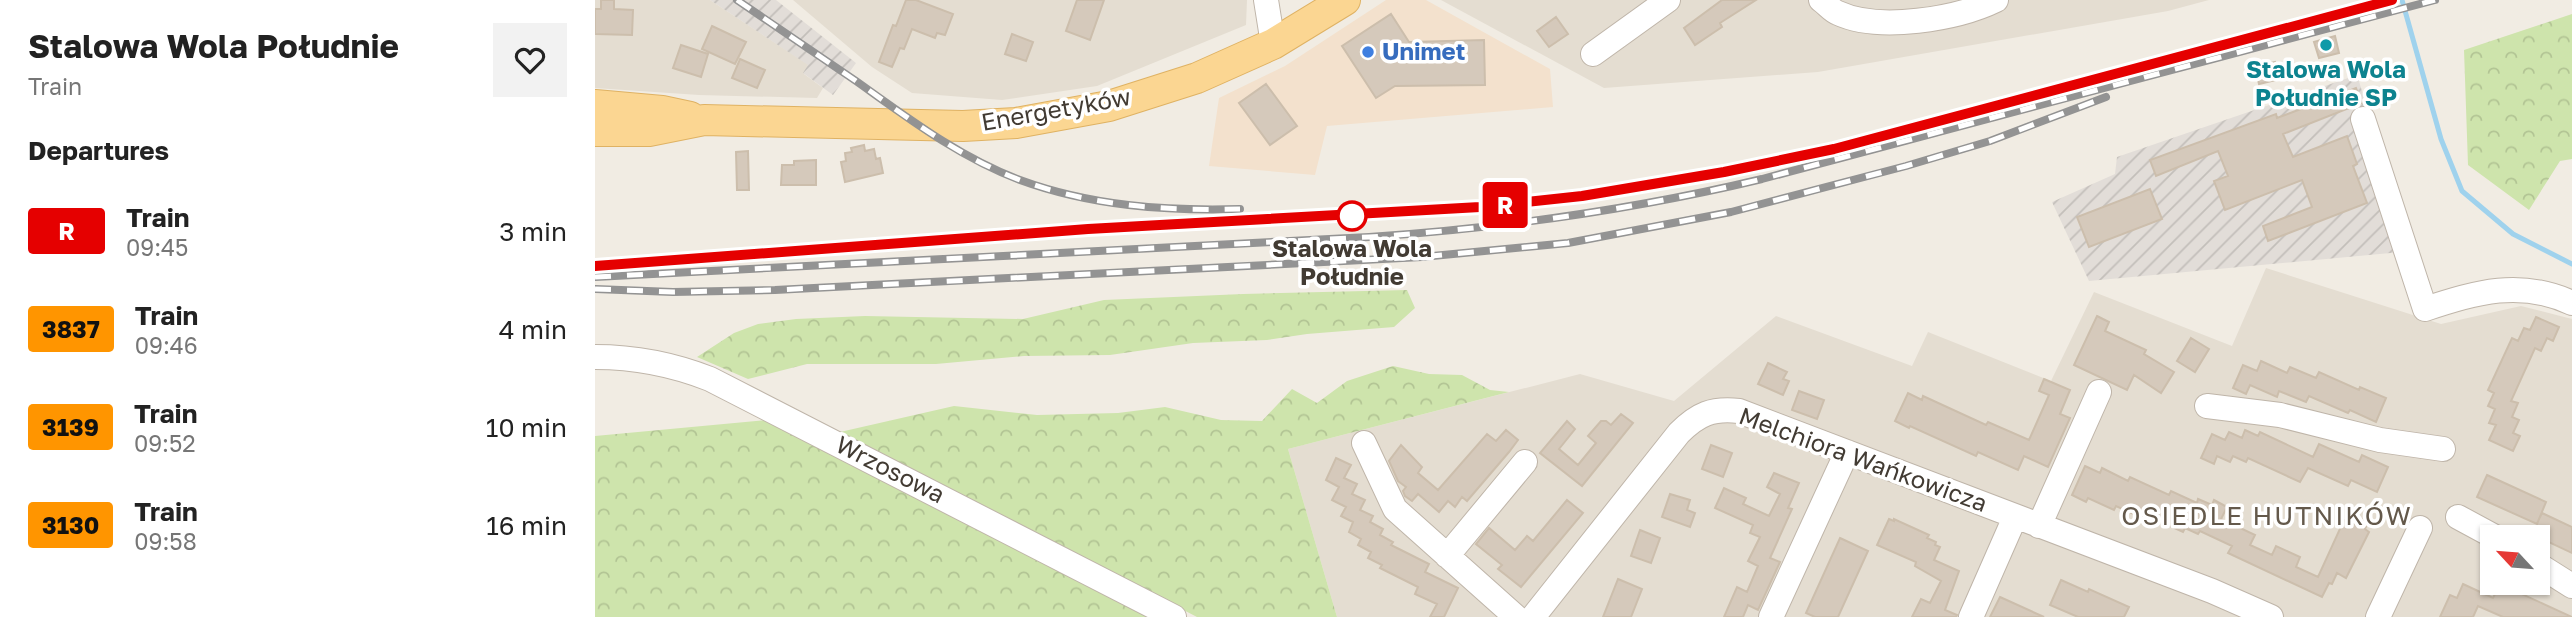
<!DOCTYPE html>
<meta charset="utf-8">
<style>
body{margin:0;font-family:"Golos Text",sans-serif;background:#f2f2f2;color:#222;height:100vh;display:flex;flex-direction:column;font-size:26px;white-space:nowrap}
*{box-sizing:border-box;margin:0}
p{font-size:23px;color:#767676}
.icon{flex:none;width:38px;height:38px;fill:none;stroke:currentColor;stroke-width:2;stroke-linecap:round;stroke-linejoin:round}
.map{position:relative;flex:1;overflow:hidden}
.details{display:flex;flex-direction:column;background:#fff;width:595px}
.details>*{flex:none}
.badge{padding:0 14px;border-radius:5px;font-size:24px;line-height:46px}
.needle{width:46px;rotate:296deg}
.buttons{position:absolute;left:1885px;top:525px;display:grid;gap:14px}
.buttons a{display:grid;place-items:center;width:70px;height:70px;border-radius:0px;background:#fff;box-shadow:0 2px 5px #0004;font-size:35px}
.map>.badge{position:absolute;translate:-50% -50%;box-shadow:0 0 0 4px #fff}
h2{padding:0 28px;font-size:26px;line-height:63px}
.round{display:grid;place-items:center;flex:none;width:74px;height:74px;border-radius:0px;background:#f2f2f2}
.headline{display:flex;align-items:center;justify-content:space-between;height:119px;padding:0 28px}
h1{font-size:33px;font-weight:700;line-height:52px}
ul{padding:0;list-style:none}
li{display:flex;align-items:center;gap:21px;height:98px;padding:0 28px}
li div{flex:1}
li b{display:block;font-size:26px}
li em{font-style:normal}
li .badge{min-width:77px;font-weight:700;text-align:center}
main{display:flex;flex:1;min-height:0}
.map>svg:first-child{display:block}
.residential{fill:#e4ddd1;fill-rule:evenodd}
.commercial{fill:#f3e1cd}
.industrial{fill:url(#industrial-furrows)}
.forest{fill:url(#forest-crowns)}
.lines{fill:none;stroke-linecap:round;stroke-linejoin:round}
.stream{stroke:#9fd2ed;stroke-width:5}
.building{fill:#d5c9bb;stroke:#ccbeac;stroke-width:2}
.minor-casing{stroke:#bfb5a9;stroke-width:26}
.major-casing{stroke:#dfb263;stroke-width:32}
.minor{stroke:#fff;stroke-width:24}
.major{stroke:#fbd692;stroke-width:30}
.rail-casing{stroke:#939393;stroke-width:8}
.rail{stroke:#fff;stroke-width:5;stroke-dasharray:16;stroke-linecap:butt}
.line-casing{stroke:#fff;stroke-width:16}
.line{stroke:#e50000;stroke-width:10}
.culture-dot{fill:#0f9aa8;stroke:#fff;stroke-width:2.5}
.shop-dot{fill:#3f7fe0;stroke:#fff;stroke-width:2.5}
.stop-dot{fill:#fff;stroke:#e50000;stroke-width:3.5}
.labels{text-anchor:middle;stroke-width:7;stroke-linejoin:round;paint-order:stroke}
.shop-label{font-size:24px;font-weight:bold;fill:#366cbe;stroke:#fff;text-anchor:start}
.culture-label{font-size:24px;font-weight:bold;fill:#0d838f;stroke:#fff}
.street-label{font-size:24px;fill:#423b33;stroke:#fff}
.stop-label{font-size:24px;font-weight:bold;fill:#423b33;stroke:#fff}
.neighbourhood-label{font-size:26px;letter-spacing:2px;fill:#64594b;stroke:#fff}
</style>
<main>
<section class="details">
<div class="headline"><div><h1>Stalowa Wola Południe</h1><p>Train</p></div><a class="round"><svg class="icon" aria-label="heart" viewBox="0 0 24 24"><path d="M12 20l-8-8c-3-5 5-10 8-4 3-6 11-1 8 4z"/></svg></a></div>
<h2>Departures</h2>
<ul>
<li><span class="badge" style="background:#e50000;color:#fff">R</span><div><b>Train</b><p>09:45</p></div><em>3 min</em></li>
<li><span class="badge" style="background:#ff9500;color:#111">3837</span><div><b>Train</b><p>09:46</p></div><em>4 min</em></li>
<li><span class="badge" style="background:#ff9500;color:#111">3139</span><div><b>Train</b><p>09:52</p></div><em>10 min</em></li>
<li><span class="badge" style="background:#ff9500;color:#111">3130</span><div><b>Train</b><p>09:58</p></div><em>16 min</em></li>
</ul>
</section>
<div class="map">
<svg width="1977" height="617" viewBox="0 0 1977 617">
<defs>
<pattern id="industrial-furrows" width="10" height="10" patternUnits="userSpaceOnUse" patternTransform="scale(1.75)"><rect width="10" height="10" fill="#e2ddd8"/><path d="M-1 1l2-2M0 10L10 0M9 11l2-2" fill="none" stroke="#c3bfba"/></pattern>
<pattern id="forest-crowns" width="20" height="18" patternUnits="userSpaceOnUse" patternTransform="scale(1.75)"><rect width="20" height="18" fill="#cee4ac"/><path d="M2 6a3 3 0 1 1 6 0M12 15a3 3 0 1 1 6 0" fill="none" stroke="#b2c494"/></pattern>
</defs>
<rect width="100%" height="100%" fill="#f1ece3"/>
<!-- residential -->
<path class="residential" d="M 0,0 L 115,0 L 214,65 L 209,74 L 228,88 L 222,98 L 104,95 L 0,88 Z
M 198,0 L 652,0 L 651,25 L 502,86 L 407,100 L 317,93 L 277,67 Z
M 846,0 L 1614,0 L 1573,11 L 1223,72 L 1009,88 Z
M 1671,268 L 1846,324 L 1926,306 L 1977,319 L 1977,617 L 742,617 L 693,449 L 985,374 L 1079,401 L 1181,316 L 1317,366 L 1333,332 L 1456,381 L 1499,292 L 1637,346 ZM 1897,537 L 1942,537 L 1942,583 L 1897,583 Z"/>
<!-- commercial -->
<path class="commercial" d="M 791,0 L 831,0 L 955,69 L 958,107 L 732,126 L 720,175 L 614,166 L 624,98 L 690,66 Z"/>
<!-- industrial -->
<path class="industrial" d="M 115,0 L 181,0 L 261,63 L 238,95 L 208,73 L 213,65 Z
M 1762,75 L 1817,251 L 1494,281 L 1457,202 L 1520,174 L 1522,157 Z"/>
<!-- forest -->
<path class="forest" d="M 1977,14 L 1977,159 L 1965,161 L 1934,210 L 1873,165 L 1869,50 Z
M 812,290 L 820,308 L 799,327 L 712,334 L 672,340 L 598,343 L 515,355 L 429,356 L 341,364 L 212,364 L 153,379 L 102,357 L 139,333 L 163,324 L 201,319 L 270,316 L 428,319 L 509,300 L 648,294 Z
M 798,366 L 834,374 L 867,375 L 895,390 L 914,392 L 693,449 L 742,617 L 602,617 L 245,432 L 359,406 L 442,415 L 523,413 L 570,407 L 626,420 L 667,421 L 697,389 L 722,403 L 752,381 Z
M 171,420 L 556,617 L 0,617 L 0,436 Z"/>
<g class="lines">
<!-- stream -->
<path class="stream" d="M 1807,0 L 1846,139 L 1867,191 L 1918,234 L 1977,264"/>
</g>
<!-- building -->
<path class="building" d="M 6,0 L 19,0 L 19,9 L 38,10 L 37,35 L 0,34 L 0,9 L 6,9 Z
M 311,0 L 321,0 L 358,14 L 350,35 L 342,33 L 340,38 L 317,29 L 309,49 L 305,48 L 297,67 L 284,62 L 298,25 L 301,26 Z
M 482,0 L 509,0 L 495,40 L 471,31 Z
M 1127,0 L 1161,0 L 1125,23 L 1127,27 L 1100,45 L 1089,28 Z
M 796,14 L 814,42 L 889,40 L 890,85 L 800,86 L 781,98 L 747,46 Z
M 961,17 L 973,34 L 954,47 L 942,31 Z
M 117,26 L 151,42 L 140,64 L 107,49 Z
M 417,34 L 438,42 L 431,61 L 410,54 Z
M 1740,36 L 1744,53 L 1724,58 L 1719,42 Z
M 86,45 L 113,54 L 106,77 L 78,68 Z
M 145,59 L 170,70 L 162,88 L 137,78 Z
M 1680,62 L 1685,79 L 1664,84 L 1660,67 Z
M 671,84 L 702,126 L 675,145 L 644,103 Z
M 1761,88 L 1767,103 L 1688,134 L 1698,157 L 1752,136 L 1762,164 L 1758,166 L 1772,203 L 1673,241 L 1668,226 L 1717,207 L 1707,180 L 1630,210 L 1619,181 L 1633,176 L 1623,151 L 1561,176 L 1555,160 L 1681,114 L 1682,118 Z
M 269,145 L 270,151 L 279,149 L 281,159 L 285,158 L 288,173 L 250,182 L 246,162 L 251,161 L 250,153 L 257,152 L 256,148 Z
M 153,151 L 154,190 L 142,190 L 141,152 Z
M 221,160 L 221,185 L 186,185 L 187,165 L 199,165 L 199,161 Z
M 1555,189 L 1567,219 L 1494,247 L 1482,217 Z
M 1502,316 L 1514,322 L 1510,331 L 1551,350 L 1549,354 L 1579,372 L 1566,393 L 1539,375 L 1532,390 L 1479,365 Z
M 1941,317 L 1964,327 L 1958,341 L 1952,338 L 1946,351 L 1940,348 L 1916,401 L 1923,403 L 1917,417 L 1924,420 L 1918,433 L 1925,436 L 1918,451 L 1894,440 L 1901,425 L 1894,423 L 1900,409 L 1893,406 L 1899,393 L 1893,390 L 1917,338 L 1923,341 L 1929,328 L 1935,330 Z
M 1596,338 L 1614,349 L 1600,372 L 1582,361 Z
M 1666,361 L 1692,373 L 1695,367 L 1721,378 L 1724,372 L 1764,390 L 1765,387 L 1791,398 L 1781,422 L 1755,410 L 1753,413 L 1714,396 L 1711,402 L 1684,391 L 1682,397 L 1655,385 L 1651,394 L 1638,388 L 1648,365 L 1662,371 Z
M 1173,363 L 1192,372 L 1188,379 L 1194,381 L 1188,395 L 1163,384 Z
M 1449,379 L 1475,390 L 1465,414 L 1475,418 L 1453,467 L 1429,456 L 1423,470 L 1383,452 L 1381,456 L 1315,426 L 1314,428 L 1300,421 L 1313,393 L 1327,400 L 1328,396 L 1391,425 L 1393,422 L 1434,440 L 1454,395 L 1444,391 Z
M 1204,391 L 1229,400 L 1222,419 L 1197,410 Z
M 1026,414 L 1038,423 L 987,486 L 945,453 L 972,421 L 980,429 L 964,449 L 983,465 L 1001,443 L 993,436 L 1006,421 L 1011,421 L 1016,425 Z
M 911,430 L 923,440 L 914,452 L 872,501 L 867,497 L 860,507 L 853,501 L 844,512 L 823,494 L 817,501 L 810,496 L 808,491 L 811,487 L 803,481 L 794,461 L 806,445 L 827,467 L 823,473 L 843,490 L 892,434 L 901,441 Z
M 1650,430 L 1663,436 L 1665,432 L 1718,457 L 1724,444 L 1764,462 L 1767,455 L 1793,467 L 1782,492 L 1756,480 L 1753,486 L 1713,468 L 1705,482 L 1653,458 L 1651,462 L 1638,456 L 1635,462 L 1622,456 L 1619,464 L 1606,458 L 1617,434 L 1630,440 L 1634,432 L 1647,438 Z
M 1116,445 L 1137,453 L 1128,477 L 1107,469 Z
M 741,458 L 756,465 L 749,478 L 762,484 L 757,494 L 770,500 L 765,510 L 778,516 L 775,522 L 788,529 L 785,535 L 798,542 L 796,545 L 834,564 L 830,572 L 863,588 L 849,617 L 835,617 L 842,604 L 820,594 L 823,587 L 785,568 L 787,565 L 773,558 L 776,552 L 763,545 L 766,539 L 754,532 L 758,522 L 746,516 L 751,507 L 737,500 L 744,487 L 731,480 Z
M 1490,466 L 1505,473 L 1507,468 L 1533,481 L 1535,477 L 1574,495 L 1576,491 L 1602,503 L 1603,499 L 1617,505 L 1619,500 L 1632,507 L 1626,519 L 1660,535 L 1655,545 L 1677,555 L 1681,546 L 1705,557 L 1701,567 L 1723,577 L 1749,520 L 1759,524 L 1762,517 L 1773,522 L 1770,529 L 1774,532 L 1751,578 L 1742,573 L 1737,584 L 1734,583 L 1727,597 L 1633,553 L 1637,546 L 1605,531 L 1603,534 L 1590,528 L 1588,532 L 1562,520 L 1560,524 L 1521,506 L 1519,510 L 1493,498 L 1491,502 L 1477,495 Z
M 1179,473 L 1204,483 L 1193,508 L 1197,509 L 1175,558 L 1185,562 L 1163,610 L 1153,605 L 1148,617 L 1129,617 L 1142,587 L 1152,592 L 1163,566 L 1153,561 L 1165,537 L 1155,533 L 1158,525 L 1120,508 L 1129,488 L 1151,498 L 1148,504 L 1174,516 L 1185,494 L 1172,487 Z
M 1892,475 L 1951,502 L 1942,524 L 1882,497 Z
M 1075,494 L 1095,500 L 1092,510 L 1100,513 L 1095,527 L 1067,517 Z
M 972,500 L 988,513 L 926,587 L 903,569 L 907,565 L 881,544 L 894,528 L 920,550 L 932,536 L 938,541 Z
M 1947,513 L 1977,527 L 1977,553 L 1937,534 Z
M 1294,519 L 1299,521 L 1299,519 L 1334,535 L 1332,538 L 1341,542 L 1340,545 L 1345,547 L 1339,560 L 1364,571 L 1350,610 L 1362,615 L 1361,617 L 1317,617 L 1326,599 L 1335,603 L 1346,581 L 1320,566 L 1321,562 L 1282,545 Z
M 1045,530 L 1065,538 L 1056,563 L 1036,556 Z
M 1245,538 L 1273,551 L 1243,617 L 1220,617 L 1211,613 Z
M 1023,579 L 1047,589 L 1036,617 L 1008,617 Z
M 1466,580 L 1493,592 L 1494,589 L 1534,607 L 1529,617 L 1483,617 L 1455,605 Z
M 1868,584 L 1898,598 L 1905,584 L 1977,617 L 1908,617 L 1883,606 L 1878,617 L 1845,617 L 1855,595 L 1862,598 Z
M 1405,597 L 1449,617 L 1395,617 Z"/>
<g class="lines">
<!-- minor casing -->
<g class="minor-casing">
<path id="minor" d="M 671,0 L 678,44
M 1226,0 C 1232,4 1237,11 1243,13 C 1284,32 1362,19 1401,0
M 998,54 L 1073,0
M 1768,119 L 1830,309 C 1882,292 1925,279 1977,303
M 0,357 C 40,357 77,364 115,379 L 579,617
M 1612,406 L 1685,415 L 1785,440 L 1848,449
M 769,443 L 800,509 L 921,617
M 1863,517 L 1900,537
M 1444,526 L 1504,392
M 852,556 L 930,462
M 1942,564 L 1977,586
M 938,617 L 1084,433 C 1103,414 1117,408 1144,411 L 1617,591 L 1676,617
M 1176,617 L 1252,452
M 1376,617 L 1420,517
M 1783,617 L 1825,528"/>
</g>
<!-- major casing -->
<g class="major-casing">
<path id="major" d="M 0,105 L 67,111 L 95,117
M 0,131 L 54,131 L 109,120 L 368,126 L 421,123 L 514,106 L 602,78 L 678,44 L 750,0"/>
</g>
<!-- minor -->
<use href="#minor" class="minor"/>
<!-- major -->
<use href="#major" class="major"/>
<!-- rail casing -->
<g class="rail-casing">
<path id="rail" d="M 142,0 C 182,27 221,54 261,81 C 313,118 364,157 425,180 C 496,206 570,211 645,209
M 0,266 L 493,229 L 831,211 L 987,196 L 1129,172 L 1239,149 L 1797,0
M 0,277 L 774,237 C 907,228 1037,210 1167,179 L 1840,0
M 0,289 L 78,292 L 180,290 L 827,257 L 973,243 L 1136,212 L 1311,166 L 1395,141 L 1511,97"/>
</g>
<!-- rail -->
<use href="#rail" class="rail"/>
</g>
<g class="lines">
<!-- line casing -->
<g class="line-casing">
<path id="line" d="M 0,266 L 493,229 L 885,207 L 987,196 L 1129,172 L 1239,149 L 1797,0"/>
</g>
<!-- line -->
<use href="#line" class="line"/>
</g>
<!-- markers -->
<circle class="culture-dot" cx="1731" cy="45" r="7"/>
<circle class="shop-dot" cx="773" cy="52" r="7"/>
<circle class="stop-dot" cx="757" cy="216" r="14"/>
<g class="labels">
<!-- shop labels -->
<g class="shop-label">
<text x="787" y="60">Unimet</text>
</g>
<!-- culture labels -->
<g class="culture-label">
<text x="1731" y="78">Stalowa Wola<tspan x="1731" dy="28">Południe SP</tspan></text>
</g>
<!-- street labels -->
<g class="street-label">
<text transform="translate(461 110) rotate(-10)" y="8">Energetyków</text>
<text transform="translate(1268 460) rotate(20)" y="8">Melchiora Wańkowicza</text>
<text transform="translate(295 470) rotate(27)" y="8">Wrzosowa</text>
</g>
<!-- stop labels -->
<g class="stop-label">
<text x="757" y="257">Stalowa Wola<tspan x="757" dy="28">Południe</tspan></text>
</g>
<!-- neighbourhood labels -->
<g class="neighbourhood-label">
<text x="1672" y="525">OSIEDLE HUTNIKÓW</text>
</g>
</g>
</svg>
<div class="buttons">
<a><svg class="needle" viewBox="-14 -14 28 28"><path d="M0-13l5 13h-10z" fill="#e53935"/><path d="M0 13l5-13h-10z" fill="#767676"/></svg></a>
</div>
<b class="badge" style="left:910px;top:205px;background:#e50000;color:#fff">R</b>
</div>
</main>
